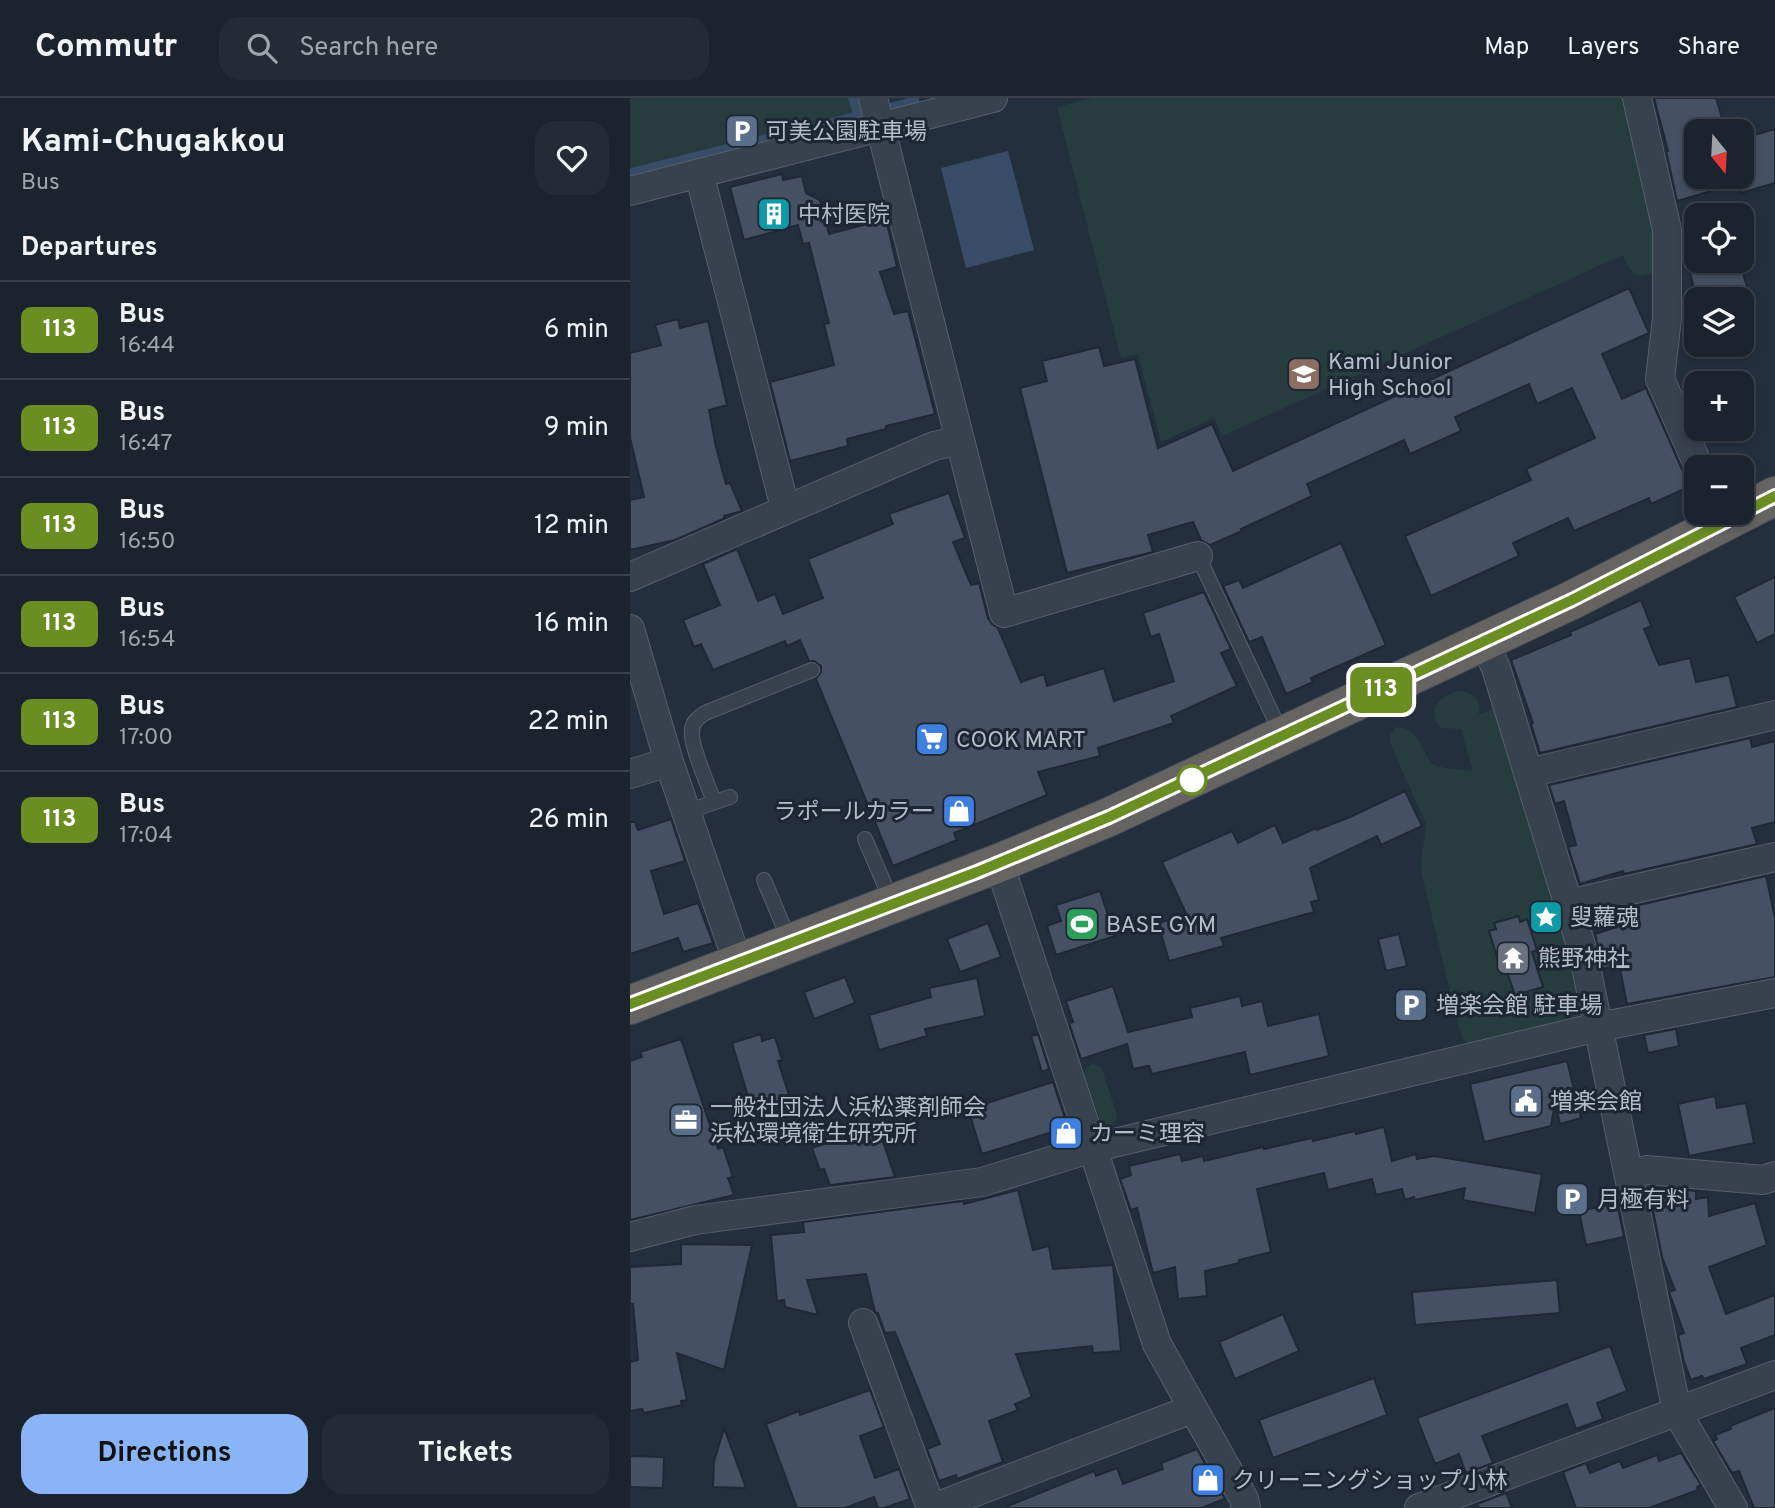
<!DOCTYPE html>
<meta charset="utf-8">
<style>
body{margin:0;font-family:Overpass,"Noto Sans JP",sans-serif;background:#242b36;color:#f1f3f6;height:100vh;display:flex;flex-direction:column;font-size:26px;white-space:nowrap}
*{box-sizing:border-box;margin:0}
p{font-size:23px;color:#a0a4aa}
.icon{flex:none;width:38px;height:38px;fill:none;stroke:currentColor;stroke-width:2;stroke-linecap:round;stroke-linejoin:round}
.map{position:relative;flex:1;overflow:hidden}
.drawer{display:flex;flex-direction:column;background:#1b232e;width:630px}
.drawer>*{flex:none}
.badge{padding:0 14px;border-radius:10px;font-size:24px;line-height:46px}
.needle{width:46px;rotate:162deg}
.buttons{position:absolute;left:1054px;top:21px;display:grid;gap:14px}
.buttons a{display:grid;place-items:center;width:70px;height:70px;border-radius:14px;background:#1b232e;box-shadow:0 4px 10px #0003,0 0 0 2px #39404a;font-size:35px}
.map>.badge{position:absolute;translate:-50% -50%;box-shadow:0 0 0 4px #fff}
h2{padding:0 21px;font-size:26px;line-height:63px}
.round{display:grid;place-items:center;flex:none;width:74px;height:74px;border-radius:21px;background:#242b36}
.summary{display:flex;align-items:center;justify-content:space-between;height:119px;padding:0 21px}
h1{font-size:33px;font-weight:700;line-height:52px}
.button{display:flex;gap:14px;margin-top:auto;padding:14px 21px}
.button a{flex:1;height:80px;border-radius:21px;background:#8ab4f8;color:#111;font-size:28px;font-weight:700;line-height:80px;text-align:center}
.button a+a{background:#242b36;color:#f1f3f6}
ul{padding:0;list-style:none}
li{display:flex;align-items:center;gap:21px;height:98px;padding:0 21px;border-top:2px solid #39404a}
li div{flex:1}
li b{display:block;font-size:26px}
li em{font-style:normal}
li .badge{min-width:77px;font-weight:700;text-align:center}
header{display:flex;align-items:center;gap:42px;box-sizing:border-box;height:98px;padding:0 35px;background:#1b232e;border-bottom:2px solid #39404a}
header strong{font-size:33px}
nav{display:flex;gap:38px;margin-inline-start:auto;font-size:24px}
.search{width:490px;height:63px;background:#242b36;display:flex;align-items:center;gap:18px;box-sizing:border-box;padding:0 24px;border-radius:21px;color:#a0a4aa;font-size:26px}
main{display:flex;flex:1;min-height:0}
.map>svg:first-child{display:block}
.green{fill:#263c3f}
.water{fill:#394c67}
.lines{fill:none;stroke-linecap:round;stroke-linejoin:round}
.stream{stroke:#394c67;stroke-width:9}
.building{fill:#455162;stroke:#1f2835;stroke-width:2}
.service-casing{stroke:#565f6c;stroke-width:16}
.minor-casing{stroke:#565f6c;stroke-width:30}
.trunk-casing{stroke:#434c59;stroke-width:40}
.service{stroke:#38414e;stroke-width:14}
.minor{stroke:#38414e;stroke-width:28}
.trunk{stroke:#656462;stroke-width:38}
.line-casing{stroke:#fff;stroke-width:16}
.line{stroke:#6b8e23;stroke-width:10}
.stop-dot{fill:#fff;stroke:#6b8e23;stroke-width:3.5}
.labels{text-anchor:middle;stroke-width:6;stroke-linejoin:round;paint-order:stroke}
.poi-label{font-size:23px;fill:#b4bcc9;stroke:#1d2633;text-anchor:start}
</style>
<header>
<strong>Commutr</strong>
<div class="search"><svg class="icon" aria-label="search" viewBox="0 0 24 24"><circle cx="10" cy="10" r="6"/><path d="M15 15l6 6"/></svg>Search here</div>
<nav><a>Map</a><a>Layers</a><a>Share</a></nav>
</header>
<main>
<section class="drawer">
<div class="summary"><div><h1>Kami-Chugakkou</h1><p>Bus</p></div><a class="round"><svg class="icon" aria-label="heart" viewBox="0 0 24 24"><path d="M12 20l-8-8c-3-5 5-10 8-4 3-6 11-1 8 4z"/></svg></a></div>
<h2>Departures</h2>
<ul>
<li><span class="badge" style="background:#6b8e23;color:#fff">113</span><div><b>Bus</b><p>16:44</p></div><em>6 min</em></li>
<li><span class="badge" style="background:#6b8e23;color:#fff">113</span><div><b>Bus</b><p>16:47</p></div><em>9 min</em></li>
<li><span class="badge" style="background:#6b8e23;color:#fff">113</span><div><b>Bus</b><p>16:50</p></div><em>12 min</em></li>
<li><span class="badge" style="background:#6b8e23;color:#fff">113</span><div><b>Bus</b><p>16:54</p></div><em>16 min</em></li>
<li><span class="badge" style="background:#6b8e23;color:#fff">113</span><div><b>Bus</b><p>17:00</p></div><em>22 min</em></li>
<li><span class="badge" style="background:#6b8e23;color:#fff">113</span><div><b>Bus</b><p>17:04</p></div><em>26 min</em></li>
</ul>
<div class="button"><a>Directions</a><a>Tickets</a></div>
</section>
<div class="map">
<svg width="1145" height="1410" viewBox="0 0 1145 1410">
<rect width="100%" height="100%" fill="#242f3e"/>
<!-- green -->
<path class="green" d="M 0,0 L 219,0 L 223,14 L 0,71 Z
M 463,0 L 996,0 L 1024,112 L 1025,172 C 1008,185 999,174 993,157 L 592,338 L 584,320 L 531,344 L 508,256 L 491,260 L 427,9 Z
M 828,593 C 843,593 852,602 849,617 L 867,609 L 943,857 L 951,914 L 945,923 L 844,948 L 834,942 L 829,931 L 792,777 L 791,765 L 796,726 L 761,647 L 760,637 L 766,629 C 789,630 789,649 802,666 L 815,670 L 843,673 L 831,631 L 811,630 C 795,613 809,598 828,593 Z
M 461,966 L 468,967 L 472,971 L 487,1017 L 486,1024 L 481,1028 L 474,1028 L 470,1022 L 455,978 L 455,971 Z"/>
<!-- water -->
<path class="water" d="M 378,53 L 404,152 L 336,170 L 311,70 Z"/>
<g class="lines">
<!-- stream -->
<path class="stream" d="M 223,0 L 228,17
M 262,9 L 285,3
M 0,75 L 230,17"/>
</g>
<!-- building -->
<path class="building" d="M 1024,0 L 1086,0 L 1096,33 L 1066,33 L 1066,79 L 1108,79 L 1109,85 L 1047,103 L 1036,53 L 1038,53 Z
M 1145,31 L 1145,85 L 1111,95 L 1111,41 Z
M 152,76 L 153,82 L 172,78 L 176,95 L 190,102 L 199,136 L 256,121 L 267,169 L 250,174 L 264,216 L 278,213 L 305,316 L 256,328 L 256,331 L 217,341 L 218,348 L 160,363 L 140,284 L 204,267 L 194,226 L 199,225 L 179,145 L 173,146 L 168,127 L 114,142 L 100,89 Z
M 1072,163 L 1110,163 L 1120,201 L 1067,201 L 1058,167 Z
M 999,190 L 1019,235 L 972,256 L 992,301 L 1016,290 L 1054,376 L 1063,387 L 1021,406 L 1019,400 L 944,433 L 938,420 L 883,445 L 889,458 L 801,498 L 775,438 L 901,382 L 896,371 L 965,340 L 942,290 L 907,306 L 899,286 L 825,319 L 831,333 L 780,356 L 774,342 L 677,386 L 682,398 L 611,431 L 612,433 L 580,447 L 571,442 L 563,424 L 518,437 L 523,454 L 437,475 L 390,290 L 417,283 L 412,263 L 469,249 L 474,268 L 505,261 L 528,350 L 582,326 L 603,373 Z
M 48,221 L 50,230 L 78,223 L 97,307 L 79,312 L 86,349 L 96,386 L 100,385 L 112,413 L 94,418 L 95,420 L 45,442 L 0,452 L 0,402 L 14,399 L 0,340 L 0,255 L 31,247 L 25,227 Z
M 319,395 L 335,440 L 323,444 L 341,487 L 349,485 L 358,520 L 362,526 L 368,530 L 391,584 L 414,576 L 417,588 L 474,570 L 484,603 L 544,583 L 529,536 L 521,539 L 513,515 L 574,494 L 601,551 L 591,555 L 607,588 L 541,618 L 544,625 L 468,650 L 470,658 L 408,674 L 417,697 L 324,735 L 327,742 L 263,768 L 186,581 L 191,574 L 191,568 L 184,563 L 179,563 L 170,542 L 157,548 L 155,543 L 83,572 L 71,546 L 64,549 L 53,522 L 90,507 L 73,466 L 107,451 L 128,503 L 145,496 L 153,516 L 193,500 L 178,461 L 263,426 L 259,416 Z
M 711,445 L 756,547 L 681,580 L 683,584 L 656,596 L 632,539 L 619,544 L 593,488 L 609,482 L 613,490 Z
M 1145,479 L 1145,536 L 1127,545 L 1104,499 Z
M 1011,502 L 1021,528 L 1014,531 L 1029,567 L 1060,560 L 1066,584 L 1099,577 L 1107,609 L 910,655 L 901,626 L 903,625 L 881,562 L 941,537 L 940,534 Z
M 1120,640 L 1122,649 L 1145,643 L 1145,724 L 1122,730 L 1127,746 L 994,776 L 993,773 L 950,786 L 938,749 L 946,747 L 934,703 L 925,706 L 919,687 Z
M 775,693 L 792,728 L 751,747 L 747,738 L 680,770 L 689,802 L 681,804 L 684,814 L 591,840 L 594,848 L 539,863 L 528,825 L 557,817 L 532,764 L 602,733 L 608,745 L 645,727 L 653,745 L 686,730 L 687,732 L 720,719 Z
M 41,721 L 55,763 L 21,773 L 34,816 L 68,805 L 83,845 L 53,854 L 48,840 L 0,856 L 0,724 L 5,724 L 8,732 Z
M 1136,778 L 1145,820 L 1145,879 L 997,906 L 989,866 L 973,871 L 965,836 L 1008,822 L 1005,808 Z
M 470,793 L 485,838 L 426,857 L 417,828 L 431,823 L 426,807 Z
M 889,818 L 890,824 L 897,821 L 907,852 L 902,854 L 913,889 L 885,897 L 877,874 L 872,875 L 859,833 L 866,831 L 864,825 Z
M 358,825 L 371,859 L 330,874 L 317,841 Z
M 769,836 L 777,868 L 756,873 L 748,841 Z
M 215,879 L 225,905 L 184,921 L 174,894 Z
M 347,880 L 355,918 L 295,931 L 297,938 L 249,952 L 239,917 L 301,899 L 299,890 Z
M 483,888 L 498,934 L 562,919 L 560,910 L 610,898 L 612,908 L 632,903 L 638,928 L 689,916 L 699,958 L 620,977 L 615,954 L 522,976 L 519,968 L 503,971 L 497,946 L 451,961 L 439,925 L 443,924 L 436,903 Z
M 1046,931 L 1049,948 L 1018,955 L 1014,937 Z
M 131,936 L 132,943 L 145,939 L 152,962 L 148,963 L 161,1003 L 123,1015 L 102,945 Z
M 408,936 L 419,971 L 412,974 L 401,938 Z
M 51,941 L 88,1051 L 93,1049 L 103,1079 L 98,1080 L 104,1097 L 0,1122 L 0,963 L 12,959 L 10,954 Z
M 937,963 L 951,1020 L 930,1026 L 925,1005 L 921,1028 L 854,1044 L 840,986 Z
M 423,984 L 438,1029 L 352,1056 L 338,1011 Z
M 1085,998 L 1087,1010 L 1116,1005 L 1124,1045 L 1059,1058 L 1048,1006 Z
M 754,1029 L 762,1063 L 786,1056 L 787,1061 L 804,1058 L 912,1076 L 905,1115 L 833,1102 L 835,1090 L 785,1102 L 784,1099 L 775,1102 L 772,1091 L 746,1097 L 742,1081 L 698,1092 L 694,1075 L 627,1091 L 641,1154 L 609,1162 L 609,1165 L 575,1173 L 577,1198 L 548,1201 L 545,1169 L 523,1175 L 507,1110 L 501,1112 L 490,1081 L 501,1077 L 499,1068 L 550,1056 L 552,1063 L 573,1058 L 574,1063 L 633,1049 L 634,1051 L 682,1040 L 683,1043 L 725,1033 L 726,1036 Z
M 249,1032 L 265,1079 L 200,1087 L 194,1071 L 190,1072 L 182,1050 L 217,1038 L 219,1043 Z
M 1020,1089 L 1066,1093 L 1066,1101 L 1078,1099 L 1079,1118 L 1125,1105 L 1137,1147 L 1079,1169 L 1096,1216 L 1145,1197 L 1145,1237 L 1111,1250 L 1117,1266 L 1074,1281 L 1072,1278 L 1061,1282 L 1054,1264 L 1048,1237 L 1054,1235 L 1040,1197 L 1039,1194 L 1045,1192 L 1032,1159 L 1020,1097 Z
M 388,1092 L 403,1152 L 419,1148 L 423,1171 L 483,1167 L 491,1253 L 463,1255 L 462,1248 L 386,1256 L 402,1299 L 385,1306 L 388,1312 L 359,1323 L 373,1364 L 327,1381 L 326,1377 L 309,1383 L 297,1351 L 310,1346 L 265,1234 L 255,1235 L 248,1215 L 245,1214 L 236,1176 L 177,1182 L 188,1217 L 155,1209 L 154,1202 L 147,1203 L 141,1137 L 174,1134 L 173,1124 L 333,1103 L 334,1106 Z
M 987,1105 L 994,1139 L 956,1147 L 949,1113 Z
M 51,1146 L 122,1147 L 94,1272 L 47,1255 L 57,1302 L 51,1303 L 52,1307 L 14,1315 L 12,1311 L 0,1313 L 0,1264 L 8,1262 L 3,1206 L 0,1206 L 0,1169 L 51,1166 Z
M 927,1182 L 930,1215 L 785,1227 L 782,1194 Z
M 653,1216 L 669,1253 L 605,1281 L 589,1244 Z
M 980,1248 L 997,1293 L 967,1305 L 973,1321 L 946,1331 L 937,1306 L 852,1338 L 863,1365 L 836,1375 L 829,1356 L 805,1366 L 787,1320 Z
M 744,1280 L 757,1317 L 643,1360 L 629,1322 Z
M 240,1292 L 254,1329 L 230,1338 L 245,1380 L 269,1371 L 280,1401 L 254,1410 L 248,1410 L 244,1399 L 215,1410 L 167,1410 L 136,1326 L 169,1313 L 170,1317 Z
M 1145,1310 L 1145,1410 L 1124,1410 L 1109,1373 L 1102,1375 L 1083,1343 L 1087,1341 L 1085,1337 L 1101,1331 L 1100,1328 Z
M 94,1330 L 116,1390 L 83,1389 L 84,1364 Z
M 567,1351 L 595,1401 L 571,1410 L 379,1410 L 378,1408 L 464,1373 L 466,1378 L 487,1370 L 493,1386 L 533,1371 L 531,1365 Z
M 1051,1355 L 1071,1387 L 1067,1389 L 1068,1392 L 1019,1410 L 946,1410 L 933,1374 L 956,1365 L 960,1375 L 990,1363 L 993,1370 L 1027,1357 L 1029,1363 Z
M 0,1358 L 34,1359 L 33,1390 L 0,1389 Z
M 876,1395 L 882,1410 L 849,1410 L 847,1406 Z"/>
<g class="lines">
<!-- service casing -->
<g class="service-casing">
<path id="service" d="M 568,458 L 652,637
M 84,704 C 79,689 60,647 62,633 C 62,624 68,620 75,615 L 182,572
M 56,714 L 100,699
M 235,741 L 262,804
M 134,782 L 160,844"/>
</g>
<!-- minor casing -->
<g class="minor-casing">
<path id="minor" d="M 243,0 L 374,515 L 568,458
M 1007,0 L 1037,132 L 1037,220 L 1030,281 L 1069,369
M 69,75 L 152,398 L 157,411
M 0,93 L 363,0
M 0,479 L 304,348 L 330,342
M 0,531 L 39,664 L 108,865
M 854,544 L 866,570 L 953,854 L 1047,1314 L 1103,1410
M 898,675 L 1145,617
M 0,676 L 39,664
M 369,765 L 527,1246 L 614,1401 L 616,1410
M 938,806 L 1145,759
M 999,1076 L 1016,1072 L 1133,1082 L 1145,1078
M 0,1139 L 65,1122 L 352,1084 L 463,1050 L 968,929 L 1145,895
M 233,1225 L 301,1410
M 303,1410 L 549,1316 L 562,1309
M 789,1410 L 1145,1277"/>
</g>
<!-- trunk casing -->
<g class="trunk-casing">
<path id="trunk" d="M 0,907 L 369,765 L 479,719 L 942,502 L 1145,398"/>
</g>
<!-- service -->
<use href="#service" class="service"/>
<!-- minor -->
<use href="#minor" class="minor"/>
<!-- trunk -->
<use href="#trunk" class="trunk"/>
</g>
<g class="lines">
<!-- line casing -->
<g class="line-casing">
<path id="line" d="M 0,906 L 347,774 L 479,719 L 942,502 L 1145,398"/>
</g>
<!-- line -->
<use href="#line" class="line"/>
</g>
<!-- icons -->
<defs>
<g id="parking-square" transform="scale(1.75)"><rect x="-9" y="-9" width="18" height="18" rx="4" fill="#5c6f8a" stroke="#1d2633"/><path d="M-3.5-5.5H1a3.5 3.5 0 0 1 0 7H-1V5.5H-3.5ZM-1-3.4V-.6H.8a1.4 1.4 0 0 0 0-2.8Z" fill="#fff"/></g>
<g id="building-square" transform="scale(1.75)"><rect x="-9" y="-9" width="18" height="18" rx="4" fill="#0f9aa8" stroke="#1d2633"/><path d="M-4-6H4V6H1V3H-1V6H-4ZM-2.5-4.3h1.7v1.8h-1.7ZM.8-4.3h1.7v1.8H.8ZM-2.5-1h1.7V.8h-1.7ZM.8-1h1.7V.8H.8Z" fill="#fff"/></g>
<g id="school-square" transform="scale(1.75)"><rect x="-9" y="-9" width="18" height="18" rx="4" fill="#8d6e63" stroke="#1d2633"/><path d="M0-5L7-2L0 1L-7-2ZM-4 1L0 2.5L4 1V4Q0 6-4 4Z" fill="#fff"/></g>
<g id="supermarket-square" transform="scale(1.75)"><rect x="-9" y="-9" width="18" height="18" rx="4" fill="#3f7fe0" stroke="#1d2633"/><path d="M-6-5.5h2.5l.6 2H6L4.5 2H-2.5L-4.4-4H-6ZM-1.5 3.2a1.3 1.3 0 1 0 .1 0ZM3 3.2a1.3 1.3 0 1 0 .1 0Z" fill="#fff"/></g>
<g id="shop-square" transform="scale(1.75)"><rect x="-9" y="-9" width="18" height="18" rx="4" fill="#3f7fe0" stroke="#1d2633"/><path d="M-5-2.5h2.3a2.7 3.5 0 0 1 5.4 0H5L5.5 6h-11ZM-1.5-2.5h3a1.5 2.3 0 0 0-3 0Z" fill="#fff"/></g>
<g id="sight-square" transform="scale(1.75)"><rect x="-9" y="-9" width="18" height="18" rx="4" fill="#0f9aa8" stroke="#1d2633"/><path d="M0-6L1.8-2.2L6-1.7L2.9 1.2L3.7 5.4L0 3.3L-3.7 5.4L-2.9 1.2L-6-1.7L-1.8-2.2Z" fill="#fff"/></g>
<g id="stadium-square" transform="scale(1.75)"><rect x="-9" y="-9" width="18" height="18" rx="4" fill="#2e9e5b" stroke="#1d2633"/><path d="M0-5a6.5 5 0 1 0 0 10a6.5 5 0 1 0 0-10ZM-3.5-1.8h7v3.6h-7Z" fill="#fff"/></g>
<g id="temple-square" transform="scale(1.75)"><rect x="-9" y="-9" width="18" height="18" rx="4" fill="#6b7280" stroke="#1d2633"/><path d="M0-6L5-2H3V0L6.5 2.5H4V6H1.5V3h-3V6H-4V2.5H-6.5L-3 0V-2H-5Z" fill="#fff"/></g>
<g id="civic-square" transform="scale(1.75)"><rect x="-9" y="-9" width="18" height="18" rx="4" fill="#5c6f8a" stroke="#1d2633"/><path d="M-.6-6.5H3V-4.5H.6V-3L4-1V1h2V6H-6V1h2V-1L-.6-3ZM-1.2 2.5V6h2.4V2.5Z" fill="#fff"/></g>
<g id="office-square" transform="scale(1.75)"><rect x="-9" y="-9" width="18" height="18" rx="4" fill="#5c6f8a" stroke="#1d2633"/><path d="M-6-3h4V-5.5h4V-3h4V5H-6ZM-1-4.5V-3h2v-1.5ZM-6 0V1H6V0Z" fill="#fff"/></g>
</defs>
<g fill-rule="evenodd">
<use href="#parking-square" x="112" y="33"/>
<use href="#building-square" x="144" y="116"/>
<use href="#school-square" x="674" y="276"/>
<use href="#supermarket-square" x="302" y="641"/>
<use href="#shop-square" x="329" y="713"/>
<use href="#sight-square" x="916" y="819"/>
<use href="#stadium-square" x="452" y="826"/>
<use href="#temple-square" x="883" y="860"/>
<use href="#parking-square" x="781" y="907"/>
<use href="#civic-square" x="896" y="1003"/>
<use href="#office-square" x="56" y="1022"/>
<use href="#shop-square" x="436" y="1035"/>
<use href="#parking-square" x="942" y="1101"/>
<use href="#shop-square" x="578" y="1382"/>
</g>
<!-- markers -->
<circle class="stop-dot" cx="562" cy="682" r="14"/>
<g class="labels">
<!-- poi labels -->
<g class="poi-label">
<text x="136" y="41">可美公園駐車場</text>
<text x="168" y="124">中村医院</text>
<text x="698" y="271">Kami Junior<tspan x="698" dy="26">High School</tspan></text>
<text x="326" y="649">COOK MART</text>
<text x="304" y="721" text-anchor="end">ラポールカラー</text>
<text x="940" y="827">叟蘿魂</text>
<text x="476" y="834">BASE GYM</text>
<text x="908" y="868">熊野神社</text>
<text x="806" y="915">増楽会館 駐車場</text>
<text x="920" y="1011">増楽会館</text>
<text x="80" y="1017">一般社団法人浜松薬剤師会<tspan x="80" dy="26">浜松環境衛生研究所</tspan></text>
<text x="460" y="1043">カーミ理容</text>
<text x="967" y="1109">月極有料</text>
<text x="602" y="1390">クリーニングショップ小林</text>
</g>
</g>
</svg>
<div class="buttons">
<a><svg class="needle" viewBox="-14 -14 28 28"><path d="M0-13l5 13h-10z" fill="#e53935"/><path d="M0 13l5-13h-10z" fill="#a0a4aa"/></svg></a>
<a><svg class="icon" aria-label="locate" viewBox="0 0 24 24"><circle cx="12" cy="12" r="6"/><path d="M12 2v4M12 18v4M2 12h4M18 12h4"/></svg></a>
<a><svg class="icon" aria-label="layers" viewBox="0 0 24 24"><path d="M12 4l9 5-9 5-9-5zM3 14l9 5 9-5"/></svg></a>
<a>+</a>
<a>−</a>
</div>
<b class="badge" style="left:751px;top:592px;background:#6b8e23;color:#fff">113</b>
</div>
</main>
